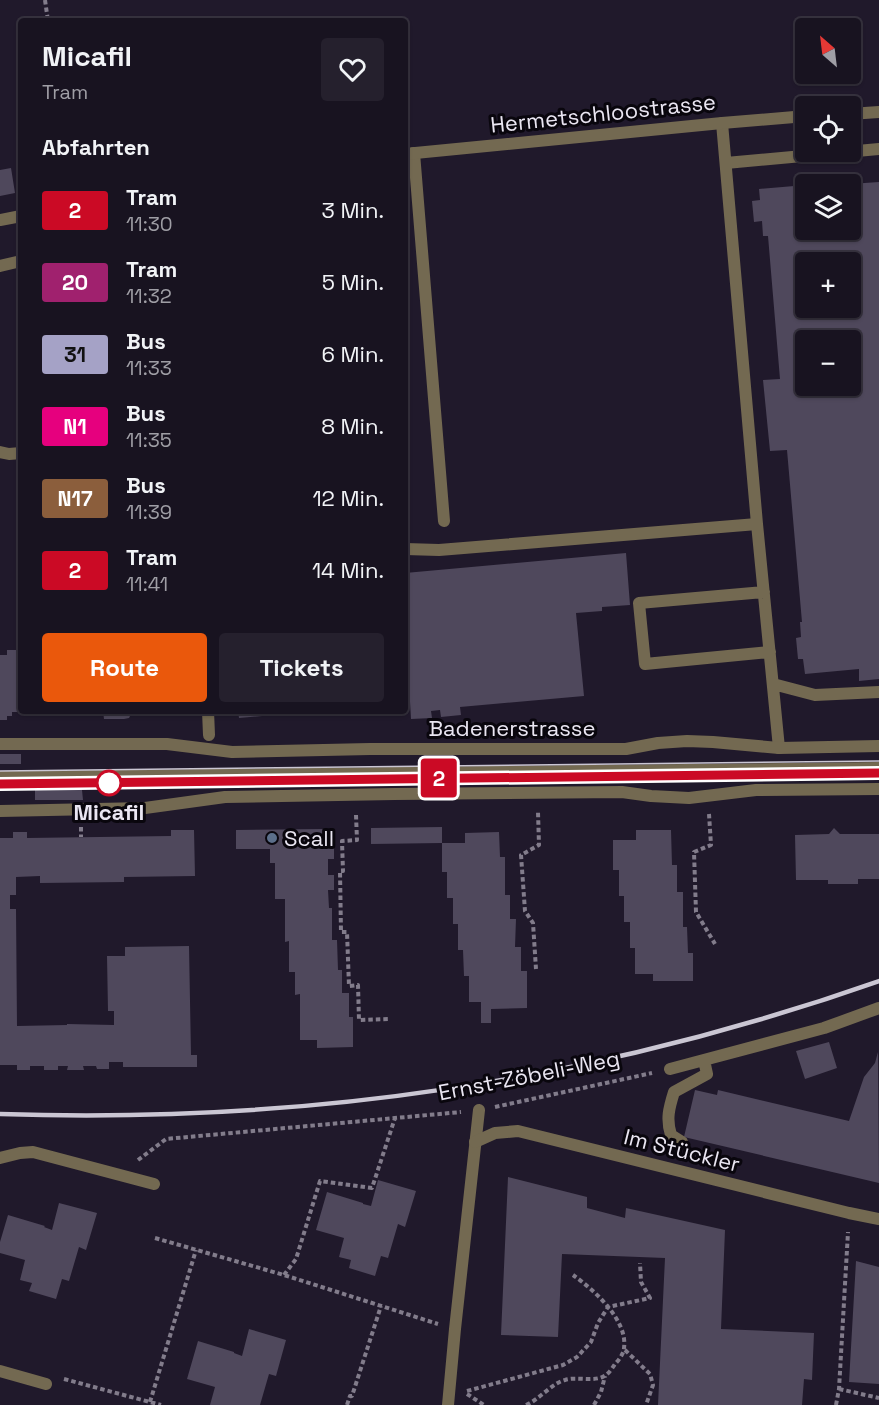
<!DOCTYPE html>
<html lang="de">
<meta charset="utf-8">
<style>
body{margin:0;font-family:"Space Grotesk",sans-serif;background:#25202d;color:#f1f3f6;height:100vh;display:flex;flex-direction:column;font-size:22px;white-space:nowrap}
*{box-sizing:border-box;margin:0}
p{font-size:20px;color:#9f9ea5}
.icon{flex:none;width:33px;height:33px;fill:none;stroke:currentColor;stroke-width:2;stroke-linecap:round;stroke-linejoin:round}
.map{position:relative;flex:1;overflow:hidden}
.side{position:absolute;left:18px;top:18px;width:390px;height:696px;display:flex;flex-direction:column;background:#181320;border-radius:6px;box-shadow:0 2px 4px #0004,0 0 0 2px #36323e}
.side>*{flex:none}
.badge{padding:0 12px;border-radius:4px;font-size:21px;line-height:39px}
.needle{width:39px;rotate:332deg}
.tools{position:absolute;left:795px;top:18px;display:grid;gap:12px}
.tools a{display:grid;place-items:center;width:66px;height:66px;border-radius:6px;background:#181320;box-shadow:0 2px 4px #0004,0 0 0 2px #36323e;font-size:30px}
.map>.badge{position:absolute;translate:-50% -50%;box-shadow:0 0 0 3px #fff}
h2{padding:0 24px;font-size:22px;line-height:54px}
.round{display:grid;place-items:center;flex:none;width:63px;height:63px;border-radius:6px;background:#25202d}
.overview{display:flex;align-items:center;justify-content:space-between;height:102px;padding:0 24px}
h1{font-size:28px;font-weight:800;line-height:45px}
.primary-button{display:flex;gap:12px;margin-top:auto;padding:12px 24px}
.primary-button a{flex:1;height:69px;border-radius:6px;background:#ea580c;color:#fff;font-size:24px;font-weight:800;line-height:69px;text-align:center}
.primary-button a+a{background:#25202d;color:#f1f3f6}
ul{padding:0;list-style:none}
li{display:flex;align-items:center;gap:18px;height:72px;padding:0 24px}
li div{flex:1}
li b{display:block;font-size:22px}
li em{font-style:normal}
li .badge{min-width:66px;font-weight:700;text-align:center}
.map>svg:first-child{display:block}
.building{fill:#4f485c;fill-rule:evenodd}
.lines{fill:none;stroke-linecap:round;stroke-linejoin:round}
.path{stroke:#827c8b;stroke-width:4;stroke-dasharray:4.5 3;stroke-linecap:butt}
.service{stroke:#736951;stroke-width:12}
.minor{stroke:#736951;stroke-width:12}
.tertiary{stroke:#736951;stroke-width:12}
.tram{stroke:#cac6d3;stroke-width:1.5}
.rail{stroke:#cac6d3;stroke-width:4.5}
.line-casing{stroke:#fff;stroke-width:14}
.line{stroke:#cb0a25;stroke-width:9}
.stop-dot{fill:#fff;stroke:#cb0a25;stroke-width:3}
.service-dot{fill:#5c6f8a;stroke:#09060d;stroke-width:2}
.labels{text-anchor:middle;stroke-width:6;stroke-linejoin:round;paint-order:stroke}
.street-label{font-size:22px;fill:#eae6f2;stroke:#09060d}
.stop-label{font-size:22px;font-weight:bold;fill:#eae6f2;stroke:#09060d}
.poi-label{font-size:22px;fill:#eae6f2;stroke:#09060d;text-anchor:start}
</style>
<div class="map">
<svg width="879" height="1405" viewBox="0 0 879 1405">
<rect width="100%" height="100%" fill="#20192b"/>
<!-- building -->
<path class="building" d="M 11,168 L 15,193 L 0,196 L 0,170 Z
M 879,182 L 879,679 L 859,681 L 859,669 L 805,674 L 803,659 L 798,659 L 796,638 L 801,637 L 800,622 L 802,622 L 787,450 L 770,451 L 763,380 L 780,379 L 768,236 L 763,236 L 762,221 L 754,222 L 752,201 L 760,200 L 759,189 L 806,185 L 806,230 L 850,230 L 850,184 ZM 806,262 L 850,262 L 850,308 L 806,308 ZM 806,340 L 850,340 L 850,386 L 806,386 Z
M 626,553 L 630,605 L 602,607 L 602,611 L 576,613 L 584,696 L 460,707 L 461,715 L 441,717 L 440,710 L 431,711 L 432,718 L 411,719 L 410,702 L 405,703 L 405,573 Z
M 7,650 L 21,650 L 21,712 L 12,712 L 12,716 L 7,716 L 7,720 L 0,720 L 0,655 L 7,655 Z
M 103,711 L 130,711 L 130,716 L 129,718 L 124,719 L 104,719 Z
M 238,711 L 295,711 L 295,713 L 239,718 Z
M 0,754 L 21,754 L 21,764 L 0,764 Z
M 35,790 L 82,790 L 83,800 L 35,800 Z
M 442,827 L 442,843 L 465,843 L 465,833 L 499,832 L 500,857 L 505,857 L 505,895 L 510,895 L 510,919 L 516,919 L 515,947 L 521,947 L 521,971 L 527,971 L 527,1008 L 491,1009 L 491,1023 L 481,1023 L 481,1002 L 469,1002 L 469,976 L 464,976 L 463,950 L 458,950 L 458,924 L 453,924 L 453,898 L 447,898 L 447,872 L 442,872 L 442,843 L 371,844 L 371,828 Z
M 834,828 L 840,834 L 879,834 L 879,879 L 858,879 L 858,884 L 828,884 L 828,880 L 796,880 L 795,835 L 829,834 Z
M 328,829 L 328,844 L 334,844 L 334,859 L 328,859 L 328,875 L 334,875 L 334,890 L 328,890 L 329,908 L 332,908 L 332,940 L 337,940 L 338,970 L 342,970 L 342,993 L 349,993 L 349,1017 L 353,1017 L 353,1047 L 317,1048 L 317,1040 L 300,1040 L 300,994 L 295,995 L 295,972 L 289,972 L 289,941 L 285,942 L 285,899 L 275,899 L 275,863 L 270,863 L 270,849 L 236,849 L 236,830 Z
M 171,830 L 194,830 L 195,876 L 124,877 L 124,882 L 40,883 L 40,876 L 16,877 L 16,895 L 10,895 L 10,909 L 16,909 L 17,1026 L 67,1025 L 67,1024 L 114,1025 L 114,1011 L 108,1011 L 107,956 L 125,956 L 125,947 L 189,946 L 191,1055 L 197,1055 L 197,1067 L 123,1067 L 123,1062 L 109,1062 L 109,1069 L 97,1069 L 96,1066 L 83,1066 L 84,1070 L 67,1070 L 68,1066 L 58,1066 L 58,1070 L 44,1070 L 44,1066 L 30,1066 L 30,1070 L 17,1070 L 17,1065 L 0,1065 L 0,838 L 13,838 L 13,832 L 27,832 L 27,838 L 171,836 Z
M 636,830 L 671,830 L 672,865 L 677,865 L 677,892 L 683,892 L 683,927 L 687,927 L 688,953 L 693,953 L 693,981 L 653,981 L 653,974 L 635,974 L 635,948 L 630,948 L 630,922 L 624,922 L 624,896 L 619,896 L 619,870 L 613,870 L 613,840 L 636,840 Z
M 829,1042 L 837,1068 L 805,1079 L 796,1051 Z
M 878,1052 L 879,1183 L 684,1137 L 695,1090 L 717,1095 L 718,1090 L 849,1121 L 864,1077 L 875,1063 Z
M 508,1177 L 587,1197 L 587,1208 L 625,1218 L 626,1208 L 725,1230 L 721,1329 L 814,1333 L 812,1380 L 804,1379 L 802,1405 L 658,1405 L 665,1258 L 562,1254 L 558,1337 L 501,1335 Z
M 378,1180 L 416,1191 L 405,1227 L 398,1224 L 388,1258 L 381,1256 L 375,1276 L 349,1268 L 351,1260 L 339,1257 L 344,1238 L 316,1230 L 327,1192 L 363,1203 L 363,1204 L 371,1206 Z
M 59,1203 L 97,1213 L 86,1250 L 79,1247 L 69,1281 L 62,1279 L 56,1299 L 29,1291 L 32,1283 L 20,1280 L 25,1260 L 0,1253 L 0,1242 L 8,1215 L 45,1226 L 44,1227 L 52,1230 Z
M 856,1261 L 879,1267 L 879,1384 L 849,1382 Z
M 249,1329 L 286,1340 L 276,1376 L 269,1374 L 260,1405 L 210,1405 L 215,1387 L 187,1379 L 198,1341 L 234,1352 L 234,1353 L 242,1356 Z"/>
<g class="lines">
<!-- path -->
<path class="path" d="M 45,0 L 48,21
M 709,814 L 711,845 L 694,852 L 696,912 L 715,944
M 356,815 L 357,840 L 342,841 L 343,871 L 340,871 L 341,932 L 347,932 L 349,986 L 358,985 L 359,1020 L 389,1019
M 81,827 L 81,837
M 536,969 L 533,923 L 525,911 L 521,855 L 539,845 L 538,812
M 495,1107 L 652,1073
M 138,1160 L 166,1139 L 461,1112
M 155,1238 L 284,1275 L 438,1324
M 284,1275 L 296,1259 L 320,1181 L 372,1188 L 395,1118
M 625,1350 L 650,1374 L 653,1385 L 646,1405
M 64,1379 L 161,1405
M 839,1389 L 879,1398
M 467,1391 L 563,1365 L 577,1357 L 591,1342 L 598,1323 L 608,1307 L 650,1298 L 641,1282 L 640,1263
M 467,1394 L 484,1405
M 150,1402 L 196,1250
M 347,1405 L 350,1396 L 352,1396 L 381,1306
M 526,1405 C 540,1399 552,1383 565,1380 C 577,1376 595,1383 606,1375 C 610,1372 613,1367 615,1364 C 619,1360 624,1353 624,1348 C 628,1320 594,1290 573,1275
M 594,1405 L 601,1392 L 605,1376
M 836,1405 L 839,1389 L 848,1232"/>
<!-- service -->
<path class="service" d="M 722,123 L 757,524 L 779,748
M 414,153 L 444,521
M 726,163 L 879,149
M 0,266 L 21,261
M 0,452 L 9,454 L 21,453
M 405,549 L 439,550 L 757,524
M 764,592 L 639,603 L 645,664 L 770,652
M 773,684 L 815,695 L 879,692
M 208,711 L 209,735
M 0,777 L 879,768
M 670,1069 L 824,1028 L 879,1008
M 682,1142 L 671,1135 C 666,1119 669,1108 674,1092 L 707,1074 L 704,1060
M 0,1371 L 46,1384
M 448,1405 L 455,1329 L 479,1110"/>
<!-- minor -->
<path class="minor" d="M 850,114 L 879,112
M 405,154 L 722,123 L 806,116
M 0,220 L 21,216
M 475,1142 L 495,1133 L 518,1131 L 849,1213 L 879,1219
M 0,1158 L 20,1153 L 33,1152 L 154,1184"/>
<!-- tertiary -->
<path class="tertiary" d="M 0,744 L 167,744 L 232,752 L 370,749 L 626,749 L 658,743 L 687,741 L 713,742 L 779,748 L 879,746
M 0,811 L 145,808 L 225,797 L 395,794 L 622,792 L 651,796 L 689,798 L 756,790 L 879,789"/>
<!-- tram -->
<path class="tram" d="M 0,771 L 879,761
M 0,784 L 879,773"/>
<!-- rail -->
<path class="rail" d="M 0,1114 C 304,1124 592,1082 879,981"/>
</g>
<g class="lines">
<!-- line casing -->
<g class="line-casing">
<path id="line" d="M 0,784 L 879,773"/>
</g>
<!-- line -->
<use href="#line" class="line"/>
</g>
<!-- markers -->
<circle class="stop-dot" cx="109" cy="783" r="12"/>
<circle class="service-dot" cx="272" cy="838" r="6"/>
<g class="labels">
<!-- street labels -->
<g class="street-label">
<text transform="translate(603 113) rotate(-6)" y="8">Hermetschloostrasse</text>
<text x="512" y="736">Badenerstrasse</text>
<text transform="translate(529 1075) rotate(-11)" y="8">Ernst-Zöbeli-Weg</text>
<text transform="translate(682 1150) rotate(14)" y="8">Im Stückler</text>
</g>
<!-- stop labels -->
<g class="stop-label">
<text x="109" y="820">Micafil</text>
</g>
<!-- poi labels -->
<g class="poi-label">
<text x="284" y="846">Scall</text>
</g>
</g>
</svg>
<div class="tools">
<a><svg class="needle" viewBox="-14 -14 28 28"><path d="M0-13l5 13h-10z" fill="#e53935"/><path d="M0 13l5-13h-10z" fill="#9f9ea5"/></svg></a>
<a><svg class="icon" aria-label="locate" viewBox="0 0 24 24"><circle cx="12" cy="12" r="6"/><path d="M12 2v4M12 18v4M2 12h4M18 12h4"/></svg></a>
<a><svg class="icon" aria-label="layers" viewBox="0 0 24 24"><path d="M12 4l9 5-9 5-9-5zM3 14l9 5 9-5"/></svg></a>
<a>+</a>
<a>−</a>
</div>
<b class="badge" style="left:439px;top:778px;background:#cb0a25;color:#fff">2</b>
<section class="side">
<div class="overview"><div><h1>Micafil</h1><p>Tram</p></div><a class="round"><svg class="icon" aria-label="heart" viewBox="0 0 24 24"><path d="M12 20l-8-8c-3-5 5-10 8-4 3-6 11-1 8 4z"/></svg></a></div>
<h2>Abfahrten</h2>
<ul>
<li><span class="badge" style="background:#cb0a25;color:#fff">2</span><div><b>Tram</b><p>11:30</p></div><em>3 Min.</em></li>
<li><span class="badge" style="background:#a0216e;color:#fff">20</span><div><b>Tram</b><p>11:32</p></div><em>5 Min.</em></li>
<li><span class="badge" style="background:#a5a2c6;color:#111">31</span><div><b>Bus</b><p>11:33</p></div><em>6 Min.</em></li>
<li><span class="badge" style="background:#e6007e;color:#fff">N1</span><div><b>Bus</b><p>11:35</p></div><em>8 Min.</em></li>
<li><span class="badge" style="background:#8b5e3c;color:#fff">N17</span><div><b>Bus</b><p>11:39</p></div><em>12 Min.</em></li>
<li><span class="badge" style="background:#cb0a25;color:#fff">2</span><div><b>Tram</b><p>11:41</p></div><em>14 Min.</em></li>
</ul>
<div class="primary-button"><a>Route</a><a>Tickets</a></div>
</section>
</div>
